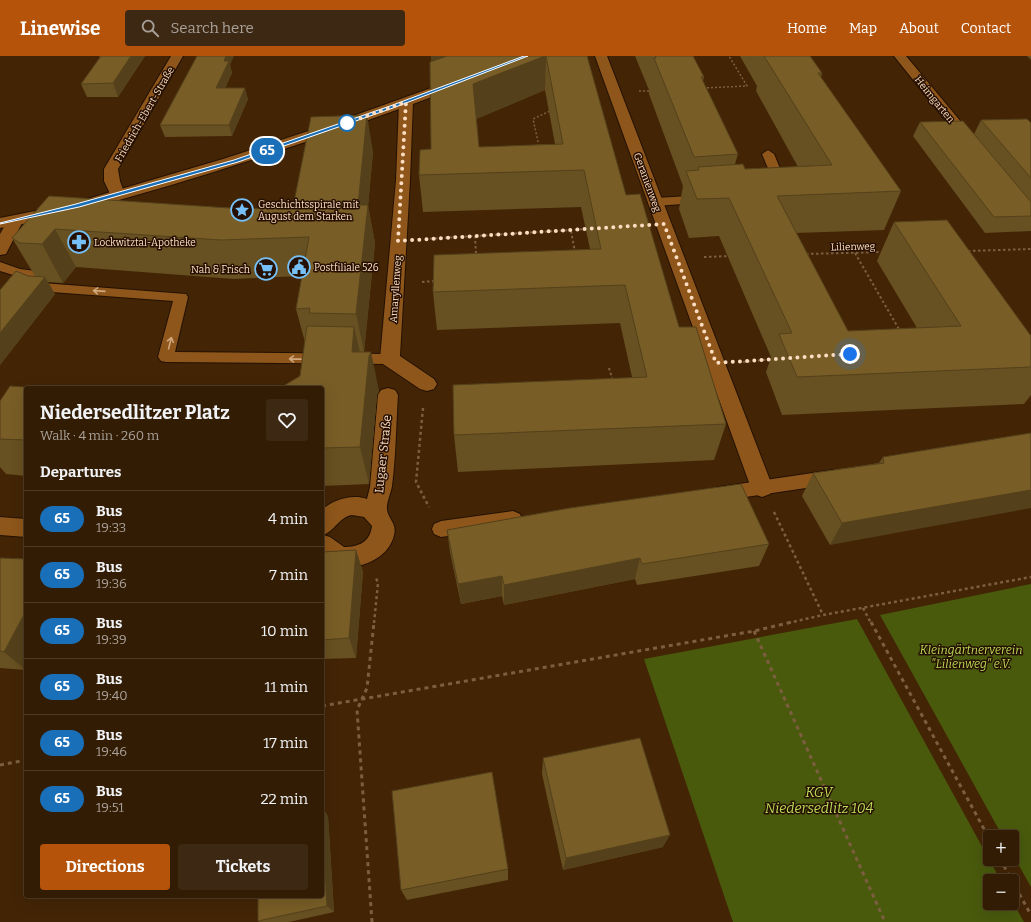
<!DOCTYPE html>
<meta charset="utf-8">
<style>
body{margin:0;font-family:Bitter,serif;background:#3d2913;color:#f1f3f6;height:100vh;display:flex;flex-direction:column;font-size:15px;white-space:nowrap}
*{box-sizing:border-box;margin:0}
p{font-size:13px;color:#a8a19a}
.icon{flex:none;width:22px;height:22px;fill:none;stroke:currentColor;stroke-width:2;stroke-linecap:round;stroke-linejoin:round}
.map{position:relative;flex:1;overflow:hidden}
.details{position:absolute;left:24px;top:330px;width:300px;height:512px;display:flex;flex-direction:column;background:#321c04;border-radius:4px;box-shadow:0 4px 16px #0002,0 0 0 1px #4d3a26}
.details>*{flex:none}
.badge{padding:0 8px;border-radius:13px;font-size:14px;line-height:26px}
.controls{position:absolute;left:983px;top:774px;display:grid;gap:8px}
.controls a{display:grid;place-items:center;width:36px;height:36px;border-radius:4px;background:#321c04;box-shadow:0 4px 16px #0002,0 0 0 1px #4d3a26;font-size:20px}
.you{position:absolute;width:20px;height:20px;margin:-10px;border:3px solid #fff;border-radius:50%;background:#1a73e8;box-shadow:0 0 0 6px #1a73e833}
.map>.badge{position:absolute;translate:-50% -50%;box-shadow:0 0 0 2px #fff}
h2{padding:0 16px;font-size:15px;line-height:36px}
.round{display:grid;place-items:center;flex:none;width:42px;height:42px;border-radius:4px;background:#3d2913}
.headline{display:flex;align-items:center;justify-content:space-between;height:68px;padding:0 16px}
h1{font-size:19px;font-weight:700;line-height:30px}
.primary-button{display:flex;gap:8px;margin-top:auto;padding:8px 16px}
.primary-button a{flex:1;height:46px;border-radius:4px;background:#b45309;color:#fff;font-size:16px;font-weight:700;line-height:46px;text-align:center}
.primary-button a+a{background:#3d2913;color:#f1f3f6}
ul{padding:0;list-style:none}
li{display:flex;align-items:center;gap:12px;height:56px;padding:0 16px;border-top:1px solid #4d3a26}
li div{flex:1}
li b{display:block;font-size:15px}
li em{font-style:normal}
li .badge{min-width:44px;font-weight:700;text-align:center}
header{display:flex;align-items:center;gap:24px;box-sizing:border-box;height:56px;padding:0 20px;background:#b45309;color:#fff}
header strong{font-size:19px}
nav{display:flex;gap:22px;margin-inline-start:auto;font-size:14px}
.search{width:280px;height:36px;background:#3d2913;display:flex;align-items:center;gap:10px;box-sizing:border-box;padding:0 14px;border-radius:4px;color:#a8a19a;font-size:15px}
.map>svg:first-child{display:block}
.green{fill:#495a0d}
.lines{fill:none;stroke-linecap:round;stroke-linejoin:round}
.service-casing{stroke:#231102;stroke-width:2}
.minor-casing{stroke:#231102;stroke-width:2}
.tertiary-casing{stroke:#231102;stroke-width:2}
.path-far3{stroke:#7c5e40;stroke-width:1.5;stroke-dasharray:2 2;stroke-linecap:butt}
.path-far2{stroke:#7c5e40;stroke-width:2;stroke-dasharray:2.5 2.5;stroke-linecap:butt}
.path-far1{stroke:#7c5e40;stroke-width:2.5;stroke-dasharray:3 3;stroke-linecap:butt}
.path{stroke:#7c5e40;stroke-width:3;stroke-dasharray:4 4;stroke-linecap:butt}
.service{fill:#8e561a;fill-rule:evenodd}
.minor{fill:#8e561a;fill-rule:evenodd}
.tertiary{fill:#8e561a;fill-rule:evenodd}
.wall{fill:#675021;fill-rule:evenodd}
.shaded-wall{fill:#54411b}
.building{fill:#785d26;stroke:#54411b}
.oneway{stroke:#d1a77e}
.line{fill:#1a70b8;stroke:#fff}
.walk{stroke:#fdddc1;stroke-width:4;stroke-dasharray:0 7.2}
.stop-dot{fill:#fff;stroke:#1a70b8;stroke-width:2}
.labels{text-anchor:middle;stroke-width:3;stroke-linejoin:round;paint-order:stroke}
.far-street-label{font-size:10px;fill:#fdddc1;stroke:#250f00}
.far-poi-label{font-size:10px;fill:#fdddc1;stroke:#250f00;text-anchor:start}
.street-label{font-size:12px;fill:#fdddc1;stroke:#250f00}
.park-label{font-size:12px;font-style:italic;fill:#b9db56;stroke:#250f00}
.near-park-label{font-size:14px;font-style:italic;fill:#b9db56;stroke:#250f00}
</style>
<header>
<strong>Linewise</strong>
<div class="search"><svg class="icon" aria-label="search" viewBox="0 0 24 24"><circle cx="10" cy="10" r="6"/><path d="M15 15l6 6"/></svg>Search here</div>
<nav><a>Home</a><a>Map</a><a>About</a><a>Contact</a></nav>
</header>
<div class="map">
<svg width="1031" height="866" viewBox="0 0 1031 866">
<rect width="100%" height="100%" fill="#432506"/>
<!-- green -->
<path class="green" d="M 1031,528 L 1031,831 L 1012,797 L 1012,781 L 1003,781 L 880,559 Z
M 857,563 L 1001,825 L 990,825 L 990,847 L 1012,847 L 1012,845 L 1024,866 L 733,866 L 644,603 Z"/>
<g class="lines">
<!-- service casing -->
<g class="service-casing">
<path id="service" d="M 768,94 L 774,98 L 789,134 L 787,137 L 783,138 L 777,134 L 762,98 Z
M 705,139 L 709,140 L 711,143 L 709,146 L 656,150 L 650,146 L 656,142 Z
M 0,206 L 20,213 L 44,216 L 46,219 L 44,222 L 37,223 L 42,227 L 186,238 L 188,241 L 175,296 L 390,298 L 396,299 L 398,303 L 396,307 L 390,308 L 166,306 L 161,305 L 158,301 L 173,245 L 38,235 C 32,234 26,230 22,224 L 23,222 L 0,215 Z
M 833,414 L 839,416 L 842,421 L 839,426 L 833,428 L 719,445 L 713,443 L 710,438 L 713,433 L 719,431 Z
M 513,455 L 520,458 L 522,463 L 520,468 L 513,471 L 441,481 L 434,478 L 432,473 L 434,468 L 441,465 Z"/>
</g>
<!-- minor casing -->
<g class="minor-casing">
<path id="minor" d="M 171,0 L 183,0 L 118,113 L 120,125 L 125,139 L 122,142 L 112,142 L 104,125 L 104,113 Z
M 595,0 L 607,0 L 773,432 L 770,438 L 762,441 L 754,438 L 751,432 Z
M 894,0 L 906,0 L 977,85 L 979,88 L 977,91 L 967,91 Z
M 406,42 L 411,43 L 413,46 L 410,124 L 400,300 L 434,323 L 437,328 L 434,333 L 427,335 L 420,333 L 383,308 L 380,303 L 396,124 L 399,46 L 401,43 Z
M 15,160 L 21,162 L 23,165 L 8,194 L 6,198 L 0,199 L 0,178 L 9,162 Z
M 388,332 L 395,334 L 398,339 C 396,369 396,400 392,430 C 391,437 386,447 387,454 C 389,464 397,468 394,479 C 388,508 344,520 322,503 L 322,454 C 334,443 352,438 367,443 L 370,431 L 378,339 L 381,334 ZM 352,459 L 364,461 L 372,470 C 370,486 359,491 344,491 L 330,481 L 323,479 C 335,475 339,461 352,459 Z
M 0,461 L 26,463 L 26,481 L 0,479 Z"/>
</g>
<!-- tertiary casing -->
<g class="tertiary-casing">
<path id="tertiary" d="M 459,22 L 465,26 L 464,29 C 366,66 268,100 168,130 C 112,146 57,163 0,172 L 0,162 L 70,148 L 223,103 L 339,65 Z"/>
</g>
<!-- path-far3 -->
<path class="path-far3" d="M 703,32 L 747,30 L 729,0
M 639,35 L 652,35
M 539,90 L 533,63 L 552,54"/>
<!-- path-far2 -->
<path class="path-far2" d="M 571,175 L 575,196
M 475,180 L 476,199
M 425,183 L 588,173
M 968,195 L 1031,193
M 855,197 L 900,275
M 806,198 L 883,196
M 704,201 L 731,200
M 422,226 L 435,225
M 743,306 L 772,303
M 609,312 L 613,325"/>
<!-- path-far1 -->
<path class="path-far1" d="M 423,352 L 416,426 L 429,451
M 774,456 L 823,559
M 863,552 L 871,567
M 374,567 L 378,527 L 376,522
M 788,567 L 823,559 L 1031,521"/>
<!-- path -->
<path class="path" d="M 871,566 L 990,784
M 754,575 L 885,866
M 322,650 L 754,575 L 792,566
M 0,709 L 26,704
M 1000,803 L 1031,859
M 372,866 L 357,654 L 367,632 L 374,566"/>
<!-- service -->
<use href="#service" class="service"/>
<!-- minor -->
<use href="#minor" class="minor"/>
<!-- tertiary -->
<use href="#tertiary" class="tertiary"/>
</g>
<!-- wall -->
<path class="wall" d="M 99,0 L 145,0 L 118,41 L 87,41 L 81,28 L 100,2 Z
M 431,0 L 588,0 L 588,3 L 626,139 L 679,271 L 726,368 L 714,404 L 458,416 L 454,379 L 632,321 L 620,267 L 437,274 L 433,236 L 590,193 L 581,151 L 423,156 L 419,119 L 431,93 ZM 545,34 L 555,88 L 479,91 L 476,63 Z
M 635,0 L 693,0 L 704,21 L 703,25 L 738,98 L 735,108 L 745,113 L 798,111 L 756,35 L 757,30 L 740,0 L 810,0 L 822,17 L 821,22 L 901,135 L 884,174 L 796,177 L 848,275 L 917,272 L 877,205 L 894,166 L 1031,280 L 1031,339 L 1024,348 L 782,359 L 766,316 L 771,301 L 719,180 L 689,182 L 679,153 L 683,130 L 649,38 L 649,34 Z
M 1027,0 L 1031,0 L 1031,4 Z
M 230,9 L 232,17 L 225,32 L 248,43 L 232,80 L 165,81 L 160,69 Z
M 981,64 L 1031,67 L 1031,175 L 985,177 L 913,80 L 920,66 L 974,78 Z
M 373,96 L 368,150 L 375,187 L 364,296 L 379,335 L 377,339 L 369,428 L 322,430 L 322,332 L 300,320 L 305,286 L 296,253 L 302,220 L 234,223 L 76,211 L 63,227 L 48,226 L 55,238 L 0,309 L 0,234 L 35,220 L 12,182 L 49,140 L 244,153 L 293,151 Z
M 1031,377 L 830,489 L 802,440 L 813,417 L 879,407 L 883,401 Z
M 0,383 L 26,384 L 26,420 L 6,418 L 0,411 Z
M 447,474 L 769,488 L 759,510 L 637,529 L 635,523 L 504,549 L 502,540 L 461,548 L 450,496 Z
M 356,494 L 363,516 L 356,602 L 322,603 L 322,496 Z
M 0,502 L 26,503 L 26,614 L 0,612 Z
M 543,702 L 663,791 L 563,814 L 542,718 Z
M 328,760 L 334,856 L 289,866 L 260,866 L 258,865 Z
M 508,813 L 508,824 L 407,844 L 401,834 Z"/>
<!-- shaded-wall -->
<path class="shaded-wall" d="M 131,0 L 145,0 L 118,41 L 113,27 Z
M 226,0 L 234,0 L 230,9 L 232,17 L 220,44 L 216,32 L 224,5 Z
M 431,0 L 511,0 L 433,29 Z
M 545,0 L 546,0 L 545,34 L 474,64 L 473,28 Z
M 245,32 L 248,43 L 232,80 L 229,69 Z
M 367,59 L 373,96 L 368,150 L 375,187 L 364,296 L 356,258 L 358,149 Z
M 55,173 L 76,211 L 63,227 L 42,188 Z
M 45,221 L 55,238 L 0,309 L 0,277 Z
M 354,271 L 363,309 L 352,296 Z
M 371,296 L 379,335 L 377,339 L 369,428 L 360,391 L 369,300 Z
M 1031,434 L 1031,452 L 830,489 L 842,467 Z
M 356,494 L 363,516 L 356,602 L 349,582 Z
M 640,502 L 635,523 L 504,549 L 504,529 Z
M 502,520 L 502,540 L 461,548 L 458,528 Z
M 26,555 L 26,614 L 4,596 Z
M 322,751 L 328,760 L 334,856 L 327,850 Z
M 670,779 L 663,791 L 563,814 L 566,802 Z"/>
<!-- building -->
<path class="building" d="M 101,0 L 131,0 L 113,27 L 81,28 Z
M 197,0 L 226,0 L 224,5 L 229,5 L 216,32 L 245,32 L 229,69 L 160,69 Z
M 447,0 L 545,0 L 473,28 L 479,91 L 563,88 L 546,0 L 587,0 L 626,139 L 640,138 L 679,271 L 696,271 L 726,368 L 454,379 L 453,329 L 647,321 L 625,229 L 433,236 L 434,199 L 601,193 L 584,114 L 419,119 L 420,94 L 431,93 L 430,6 Z
M 655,0 L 693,0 L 704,21 L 701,21 L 738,98 L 694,101 L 654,2 L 656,2 Z
M 764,0 L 810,0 L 822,17 L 818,17 L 901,135 L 777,140 L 848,275 L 961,270 L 894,166 L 947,164 L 1031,280 L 1031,311 L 797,321 L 779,278 L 792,277 L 729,142 L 697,143 L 686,115 L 699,114 L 698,111 L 743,108 L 745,113 L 832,109 Z
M 367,59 L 358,149 L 368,149 L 356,258 L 309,257 L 310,252 L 296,253 L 309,181 L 221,184 L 55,173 L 42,188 L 20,187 L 12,182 L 49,140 L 244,153 L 293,151 L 311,61 Z
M 1027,63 L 1031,67 L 1031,122 L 981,64 Z
M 963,65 L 1031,146 L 1031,160 L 994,161 L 920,66 Z
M 16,215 L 28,220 L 45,221 L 0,277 L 0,234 Z
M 307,270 L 354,271 L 352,296 L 371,296 L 369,300 L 360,391 L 322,392 L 322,332 L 280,332 L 300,320 Z
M 10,330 L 37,332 L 26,332 L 26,384 L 0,383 L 0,345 Z
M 1031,377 L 1031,434 L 842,467 L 813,417 L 884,407 L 883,401 Z
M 741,428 L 769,488 L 642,508 L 640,502 L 504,529 L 502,520 L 458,528 L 447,474 L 570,452 Z
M 356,494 L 349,582 L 322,584 L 322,496 Z
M 0,502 L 26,503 L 26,555 L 4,596 L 0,595 Z
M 640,682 L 670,779 L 566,802 L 543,702 Z
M 492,716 L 508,813 L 401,834 L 392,735 Z
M 322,759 L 327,850 L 258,865 L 258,840 L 322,840 Z"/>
<!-- one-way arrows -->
<defs><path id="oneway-shaft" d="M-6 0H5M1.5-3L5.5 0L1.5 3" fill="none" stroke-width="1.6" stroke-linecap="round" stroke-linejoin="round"/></defs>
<g class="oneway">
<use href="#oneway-shaft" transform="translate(99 235) rotate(-176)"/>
<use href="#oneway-shaft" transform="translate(170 287) rotate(-76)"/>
<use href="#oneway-shaft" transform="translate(295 303) rotate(-179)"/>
</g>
<!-- line -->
<path class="line" d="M 524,0 L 528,0 L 393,52 L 238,106 L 79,151 L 0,168 L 0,167 L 76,148 L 234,104 L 390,50 Z"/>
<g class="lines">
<!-- walk -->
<path class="walk" d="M 347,67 L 406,46 L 398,185 L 664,168 L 716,307 L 850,298"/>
</g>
<!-- icons -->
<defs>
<g id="sight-ring" transform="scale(1.15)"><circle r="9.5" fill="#250f00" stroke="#76c0f7" stroke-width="1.5"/><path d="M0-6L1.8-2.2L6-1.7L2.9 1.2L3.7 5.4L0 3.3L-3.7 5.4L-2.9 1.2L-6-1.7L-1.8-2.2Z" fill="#76c0f7"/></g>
<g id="pharmacy-ring" transform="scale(1.15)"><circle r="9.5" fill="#250f00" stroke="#76c0f7" stroke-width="1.5"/><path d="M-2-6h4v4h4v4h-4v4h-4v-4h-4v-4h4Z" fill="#76c0f7"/></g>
<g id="civic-ring" transform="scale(1.15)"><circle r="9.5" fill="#250f00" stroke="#76c0f7" stroke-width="1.5"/><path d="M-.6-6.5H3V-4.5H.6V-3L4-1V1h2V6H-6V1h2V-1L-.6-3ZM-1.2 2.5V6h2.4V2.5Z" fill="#76c0f7"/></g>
<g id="supermarket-ring" transform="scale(1.15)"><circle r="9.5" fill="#250f00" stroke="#76c0f7" stroke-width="1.5"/><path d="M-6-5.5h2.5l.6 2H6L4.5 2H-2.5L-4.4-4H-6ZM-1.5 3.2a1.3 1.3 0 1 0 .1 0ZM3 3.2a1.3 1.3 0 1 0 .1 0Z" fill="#76c0f7"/></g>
</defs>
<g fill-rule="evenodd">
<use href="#sight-ring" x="242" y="154"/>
<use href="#pharmacy-ring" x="79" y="186"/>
<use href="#civic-ring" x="299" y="211"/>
<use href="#supermarket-ring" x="266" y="213"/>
</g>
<!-- markers -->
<circle class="stop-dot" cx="347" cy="67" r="8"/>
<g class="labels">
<!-- far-street labels -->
<g class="far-street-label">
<text transform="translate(935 43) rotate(51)" y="4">Heimgarten</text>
<text transform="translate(144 58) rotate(-60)" y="4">Friedrich-Ebert-Straße</text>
<text transform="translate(648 126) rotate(70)" y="4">Geranienweg</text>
<text transform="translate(853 190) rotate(-1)" y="4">Lilienweg</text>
<text transform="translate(395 233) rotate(-86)" y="4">Amaryllenweg</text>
</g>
<!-- far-poi labels -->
<g class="far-poi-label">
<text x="258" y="152">Geschichtsspirale mit<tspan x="258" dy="12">August dem Starken</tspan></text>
<text x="94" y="190">Lockwitztal-Apotheke</text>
<text x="314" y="215">Postfiliale 526</text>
<text x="250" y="217" text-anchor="end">Nah &amp; Frisch</text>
</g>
<!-- street labels -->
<g class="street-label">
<text transform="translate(383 398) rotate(-84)" y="4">Lugaer Straße</text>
</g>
<!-- park labels -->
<g class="park-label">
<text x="971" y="598">Kleingärtnerverein<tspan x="971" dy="14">"Lilienweg" e.V.</tspan></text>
</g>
<!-- near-park labels -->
<g class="near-park-label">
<text x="819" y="741">KGV<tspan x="819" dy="16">Niedersedlitz 104</tspan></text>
</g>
</g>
</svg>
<div class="controls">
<a>+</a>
<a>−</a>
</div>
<div class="you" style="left:850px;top:298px"></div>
<b class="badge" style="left:267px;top:95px;background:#1a70b8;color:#fff">65</b>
<section class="details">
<div class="headline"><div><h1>Niedersedlitzer Platz</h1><p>Walk · 4 min · 260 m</p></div><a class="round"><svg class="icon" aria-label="heart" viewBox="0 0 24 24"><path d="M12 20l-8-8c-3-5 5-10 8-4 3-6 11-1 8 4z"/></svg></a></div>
<h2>Departures</h2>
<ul>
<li><span class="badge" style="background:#1a70b8;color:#fff">65</span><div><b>Bus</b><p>19:33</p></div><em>4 min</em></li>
<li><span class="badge" style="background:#1a70b8;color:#fff">65</span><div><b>Bus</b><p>19:36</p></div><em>7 min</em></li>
<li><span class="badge" style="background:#1a70b8;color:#fff">65</span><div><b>Bus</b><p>19:39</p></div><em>10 min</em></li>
<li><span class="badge" style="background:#1a70b8;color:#fff">65</span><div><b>Bus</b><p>19:40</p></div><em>11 min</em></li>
<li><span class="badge" style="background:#1a70b8;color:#fff">65</span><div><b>Bus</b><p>19:46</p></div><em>17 min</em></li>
<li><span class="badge" style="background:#1a70b8;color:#fff">65</span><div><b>Bus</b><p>19:51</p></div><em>22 min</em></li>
</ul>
<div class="primary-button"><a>Directions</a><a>Tickets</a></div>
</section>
</div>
